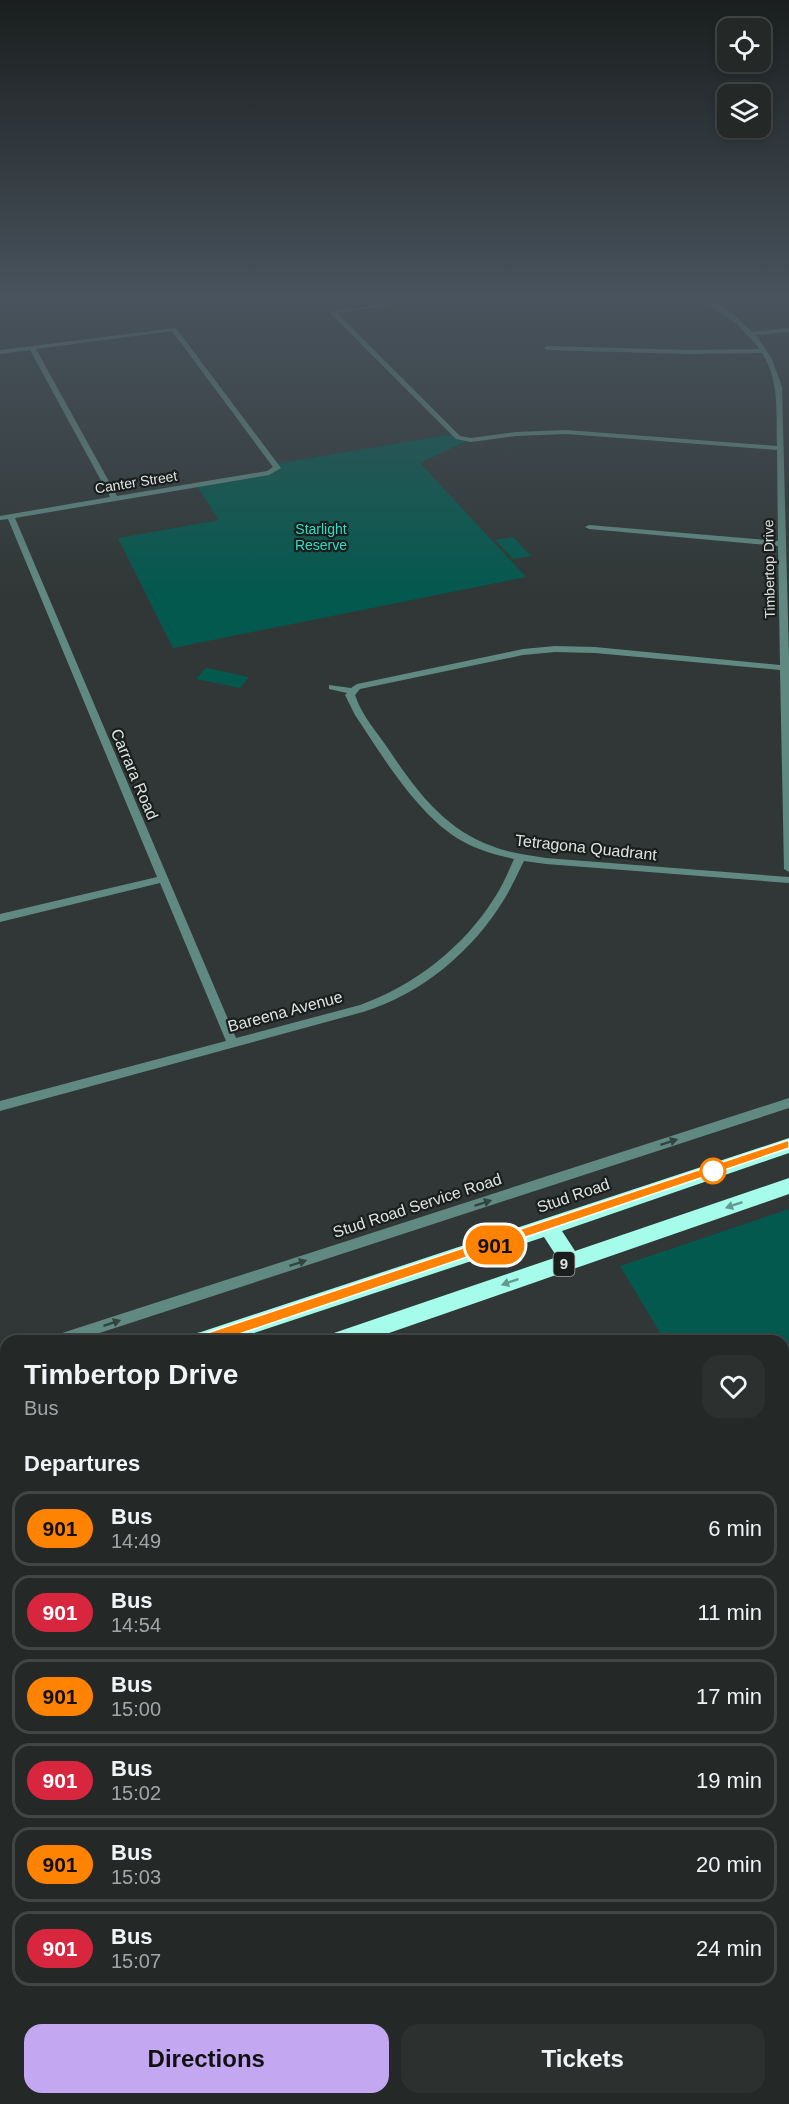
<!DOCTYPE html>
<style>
body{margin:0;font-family:Arial,sans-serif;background:#2c3130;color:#f1f3f6;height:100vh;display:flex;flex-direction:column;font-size:22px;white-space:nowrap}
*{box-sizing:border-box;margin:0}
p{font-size:20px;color:#a3a6a8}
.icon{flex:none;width:33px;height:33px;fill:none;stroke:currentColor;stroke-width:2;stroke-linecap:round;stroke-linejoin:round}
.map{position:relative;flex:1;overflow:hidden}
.sheet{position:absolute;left:0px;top:1335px;width:789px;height:770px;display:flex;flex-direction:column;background:#242928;border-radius:18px 18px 0 0;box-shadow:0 3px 9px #0003,0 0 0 2px #414545}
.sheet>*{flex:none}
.badge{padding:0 12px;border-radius:20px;font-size:21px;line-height:39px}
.tools{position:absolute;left:717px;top:18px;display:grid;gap:12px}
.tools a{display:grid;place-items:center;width:54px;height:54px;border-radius:12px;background:#242928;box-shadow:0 3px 9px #0003,0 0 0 2px #414545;font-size:30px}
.map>.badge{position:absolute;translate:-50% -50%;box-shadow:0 0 0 3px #fff}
h2{padding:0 24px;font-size:22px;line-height:54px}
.round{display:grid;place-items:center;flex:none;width:63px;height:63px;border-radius:18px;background:#2c3130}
.overview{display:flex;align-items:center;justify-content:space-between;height:102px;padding:0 24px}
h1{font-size:28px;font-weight:700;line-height:45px}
.button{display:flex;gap:12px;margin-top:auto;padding:12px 24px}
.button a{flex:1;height:69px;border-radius:18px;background:#c4a7f1;color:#111;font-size:24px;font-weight:700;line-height:69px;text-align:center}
.button a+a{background:#2c3130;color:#f1f3f6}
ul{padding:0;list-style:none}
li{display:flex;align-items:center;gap:18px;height:75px;margin:0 12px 9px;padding:0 12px;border:3px solid #414545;border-radius:18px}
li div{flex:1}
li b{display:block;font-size:22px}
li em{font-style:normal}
li .badge{min-width:66px;font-weight:700;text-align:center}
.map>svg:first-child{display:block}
.green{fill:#04594e}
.forest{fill:#006d5f}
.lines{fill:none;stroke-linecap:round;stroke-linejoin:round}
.street{fill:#608a81;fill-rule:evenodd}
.highway{fill:#a6fcea;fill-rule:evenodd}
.oneway{fill:#324440}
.oneway2{fill:#67988e}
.line{fill:#ff8200;stroke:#fff;stroke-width:1.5}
.stop-dot{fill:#fff;stroke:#ff8200;stroke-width:3}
.labels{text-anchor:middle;stroke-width:4.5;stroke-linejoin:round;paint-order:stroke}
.far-street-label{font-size:14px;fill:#dfe4e3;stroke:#1a1e1d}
.far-park-label{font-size:14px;fill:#2eddc4;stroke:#1a1e1d}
.shield{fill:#1a1e1d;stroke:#a4a9a8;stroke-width:1.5}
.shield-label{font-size:15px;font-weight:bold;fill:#dfe4e3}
.street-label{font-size:16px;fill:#dfe4e3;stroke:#1a1e1d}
</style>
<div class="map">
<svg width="789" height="2104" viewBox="0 0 789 2104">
<rect width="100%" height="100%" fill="#303736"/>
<!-- green -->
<path class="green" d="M 453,434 L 469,440 L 420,463 L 526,577 L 173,648 L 118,538 L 219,520 L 197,486 L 269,473 L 275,464 Z
M 513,537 L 531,556 L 513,559 L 495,540 Z
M 206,668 L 249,677 L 240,688 L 196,679 Z
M 789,1209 L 789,1550 L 783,1539 L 783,1341 L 665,1341 L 620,1266 Z
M 6,1473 L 6,2098 L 325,2098 L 326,2104 L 0,2104 L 0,1475 Z"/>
<!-- forest -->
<path class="forest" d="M 789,2009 L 789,2104 L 581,2104 L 579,2100 L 583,2098 L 783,2098 L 783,2012 Z"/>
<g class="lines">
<!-- street -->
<path class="street" d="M 0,299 L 14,299 L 0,302 Z
M 416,299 L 430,299 L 337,313 L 460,436 L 471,438 L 516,432 L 566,430 L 777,446 C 776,414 780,381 762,353 L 689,354 L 547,350 L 544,348 L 547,346 L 689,350 L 760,349 L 739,326 L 702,299 C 720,299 740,320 752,332 L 789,328 L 789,332 L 756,335 L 772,359 L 782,387 L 789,658 L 789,872 L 784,869 L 780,670 L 595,653 L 555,652 L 523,655 L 360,689 L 355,695 C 362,716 377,732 389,750 C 416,790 444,829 492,846 C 509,853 528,855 546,858 L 789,877 L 789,883 L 546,864 L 524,861 C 518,873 512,886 505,898 C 473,951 422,994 363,1012 L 0,1111 L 0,1101 L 226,1041 L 160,883 L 0,922 L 0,914 L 157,877 L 8,519 L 0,520 L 0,516 L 110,497 L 30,350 L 0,354 L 0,350 L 176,328 L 281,468 L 269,475 L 15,518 L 236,1038 L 360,1005 C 415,985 464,947 495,897 C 503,885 508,872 514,859 C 496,855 478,850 462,841 C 418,816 383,757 355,715 L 345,695 L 347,693 L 329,689 L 329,685 L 351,688 L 357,684 L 523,649 L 555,646 L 595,647 L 780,665 L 778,546 L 589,529 L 585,527 L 589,525 L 778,541 L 777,450 L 566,434 L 516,436 L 471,442 L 456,439 L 329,312 ZM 172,331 L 273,467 L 267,471 L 117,496 L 36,349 Z
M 789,1098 L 789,1108 L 75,1341 L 49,1341 L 51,1337 L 56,1335 Z
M 6,1351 L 6,1363 L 0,1365 L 0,1353 Z"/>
<!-- highway -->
<path class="highway" d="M 789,1138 L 789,1153 L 562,1231 L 575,1251 L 789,1178 L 789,1194 L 366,1341 L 328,1341 L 331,1334 L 557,1257 L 544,1237 L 230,1341 L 190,1341 L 193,1334 L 201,1332 Z
M 6,1395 L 6,1415 L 0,1416 L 0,1396 Z
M 6,1444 L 6,1466 L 0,1468 L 0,1446 Z"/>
</g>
<!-- one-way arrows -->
<defs><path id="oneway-solid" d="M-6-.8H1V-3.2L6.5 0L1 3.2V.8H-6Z" transform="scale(1.5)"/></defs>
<g class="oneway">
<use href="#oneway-solid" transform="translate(669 1142) rotate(-18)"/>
<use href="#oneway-solid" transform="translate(483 1203) rotate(-18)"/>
<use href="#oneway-solid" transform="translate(298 1263) rotate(-18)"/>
<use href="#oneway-solid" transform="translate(112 1323) rotate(-18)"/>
</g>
<g class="oneway2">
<use href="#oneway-solid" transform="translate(734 1205) rotate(161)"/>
<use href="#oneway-solid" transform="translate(510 1282) rotate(161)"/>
</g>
<!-- sky -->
<linearGradient id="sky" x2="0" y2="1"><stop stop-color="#1a1e1e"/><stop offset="0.5" stop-color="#48535d"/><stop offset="1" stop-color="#48535d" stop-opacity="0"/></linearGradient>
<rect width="789" height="593" fill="url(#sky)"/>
<!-- line -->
<path class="line" d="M 789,1140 L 789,1148 L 201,1347 L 194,1341 L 201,1335 Z"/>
<!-- markers -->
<circle class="stop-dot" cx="713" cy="1171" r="12"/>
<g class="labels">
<!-- far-street labels -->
<g class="far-street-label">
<text transform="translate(136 482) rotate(-9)" y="5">Canter Street</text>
<text transform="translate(769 569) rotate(-91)" y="5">Timbertop Drive</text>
</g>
<!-- far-park labels -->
<g class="far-park-label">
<text x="321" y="534">Starlight<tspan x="321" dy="16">Reserve</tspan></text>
</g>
<!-- shield labels -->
<rect class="shield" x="553.5" y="1252" width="21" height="24" rx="4.5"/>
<g class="shield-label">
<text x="564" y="1269">9</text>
</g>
<!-- street labels -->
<g class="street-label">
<text transform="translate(135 774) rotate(67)" y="6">Carrara Road</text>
<text transform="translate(586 847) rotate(6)" y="6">Tetragona Quadrant</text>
<text transform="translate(285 1011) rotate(-15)" y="6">Bareena Avenue</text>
<text transform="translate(573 1195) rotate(-19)" y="6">Stud Road</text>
<text transform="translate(417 1205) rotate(-18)" y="6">Stud Road Service Road</text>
</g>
</g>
</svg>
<div class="tools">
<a><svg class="icon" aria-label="locate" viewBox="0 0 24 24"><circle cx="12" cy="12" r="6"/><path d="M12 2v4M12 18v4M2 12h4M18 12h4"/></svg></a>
<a><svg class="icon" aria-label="layers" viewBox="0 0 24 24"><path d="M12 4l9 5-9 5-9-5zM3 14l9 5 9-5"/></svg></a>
</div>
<b class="badge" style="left:495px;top:1245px;background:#ff8200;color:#111">901</b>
<section class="sheet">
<div class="overview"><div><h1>Timbertop Drive</h1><p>Bus</p></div><a class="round"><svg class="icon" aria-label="heart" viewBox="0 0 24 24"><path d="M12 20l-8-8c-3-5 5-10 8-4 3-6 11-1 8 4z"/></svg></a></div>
<h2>Departures</h2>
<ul>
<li><span class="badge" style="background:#ff8200;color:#111">901</span><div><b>Bus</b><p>14:49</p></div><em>6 min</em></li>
<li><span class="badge" style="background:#d7263d;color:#fff">901</span><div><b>Bus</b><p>14:54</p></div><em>11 min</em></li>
<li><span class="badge" style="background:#ff8200;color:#111">901</span><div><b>Bus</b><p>15:00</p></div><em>17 min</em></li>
<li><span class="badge" style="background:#d7263d;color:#fff">901</span><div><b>Bus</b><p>15:02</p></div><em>19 min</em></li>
<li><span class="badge" style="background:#ff8200;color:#111">901</span><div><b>Bus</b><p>15:03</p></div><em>20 min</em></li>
<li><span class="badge" style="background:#d7263d;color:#fff">901</span><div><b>Bus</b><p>15:07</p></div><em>24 min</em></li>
</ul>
<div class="button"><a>Directions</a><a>Tickets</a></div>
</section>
</div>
